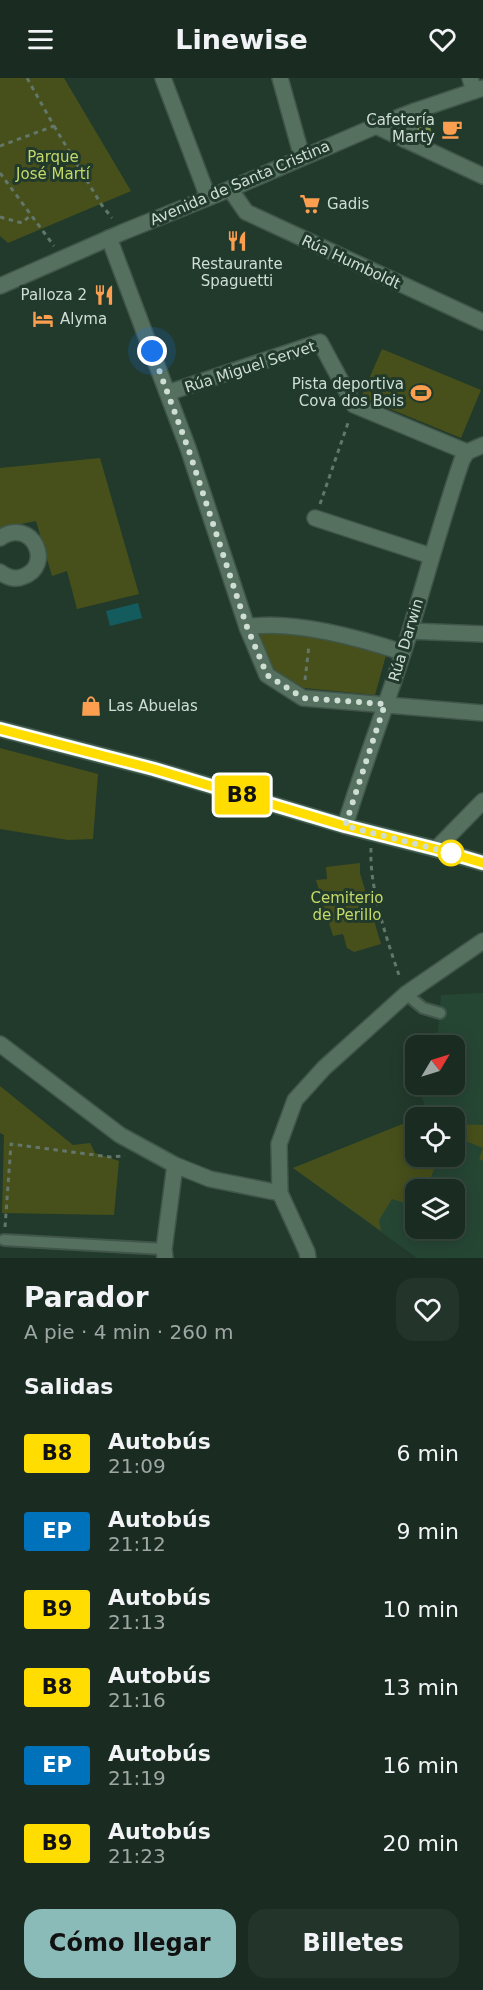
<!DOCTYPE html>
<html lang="es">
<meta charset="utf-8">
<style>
body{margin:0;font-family:"DejaVu Sans",sans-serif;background:#23342a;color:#f1f3f6;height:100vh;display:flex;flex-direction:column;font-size:22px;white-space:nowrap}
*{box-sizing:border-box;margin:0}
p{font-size:20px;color:#9fa7a5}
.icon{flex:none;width:33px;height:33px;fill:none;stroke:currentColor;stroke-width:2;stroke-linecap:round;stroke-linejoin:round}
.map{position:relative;height:1180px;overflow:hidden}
.side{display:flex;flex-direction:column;background:#1a2c21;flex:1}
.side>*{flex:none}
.badge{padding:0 12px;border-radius:4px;font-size:21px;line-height:39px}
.needle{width:39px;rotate:52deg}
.controls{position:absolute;left:405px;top:957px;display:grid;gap:12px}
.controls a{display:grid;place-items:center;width:60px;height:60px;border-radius:12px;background:#1a2c21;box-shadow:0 3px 15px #0003,0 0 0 2px #38483f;font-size:30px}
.you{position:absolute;width:30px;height:30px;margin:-15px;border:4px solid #fff;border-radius:50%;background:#1a73e8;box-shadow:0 0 0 9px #1a73e833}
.map>.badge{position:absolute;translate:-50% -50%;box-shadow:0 0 0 3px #fff}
h2{padding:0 24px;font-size:22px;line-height:54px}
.round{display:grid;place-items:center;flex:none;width:63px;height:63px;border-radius:18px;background:#23342a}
.headline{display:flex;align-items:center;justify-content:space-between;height:102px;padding:0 24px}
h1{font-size:28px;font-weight:600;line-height:45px}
.cta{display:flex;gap:12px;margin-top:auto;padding:12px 24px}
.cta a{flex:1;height:69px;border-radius:18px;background:#8bbbb9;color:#111;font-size:24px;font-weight:600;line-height:69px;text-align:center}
.cta a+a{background:#23342a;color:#f1f3f6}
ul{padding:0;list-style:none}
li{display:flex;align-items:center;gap:18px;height:78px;padding:0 24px}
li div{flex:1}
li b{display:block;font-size:22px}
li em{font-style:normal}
li .badge{min-width:66px;font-weight:700;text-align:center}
header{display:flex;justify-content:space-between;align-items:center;height:78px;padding:0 24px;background:#1a2c21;font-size:27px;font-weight:600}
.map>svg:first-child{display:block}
.built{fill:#264634;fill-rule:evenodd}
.green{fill:#47501a}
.water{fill:#145b5d}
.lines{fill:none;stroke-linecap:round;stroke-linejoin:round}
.service-casing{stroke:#40564a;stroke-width:14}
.pedestrian-casing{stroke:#40564a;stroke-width:18}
.minor-casing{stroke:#40564a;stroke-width:18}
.tertiary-casing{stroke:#40564a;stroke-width:18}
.secondary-casing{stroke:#40564a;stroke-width:18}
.path{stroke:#62766a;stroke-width:3;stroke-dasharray:4.5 4.5;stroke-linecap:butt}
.service{stroke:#567060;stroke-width:10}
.pedestrian{stroke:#567060;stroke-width:15}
.minor{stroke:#567060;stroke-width:15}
.tertiary{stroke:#567060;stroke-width:15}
.secondary{stroke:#5e8b7a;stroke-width:15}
.tree{fill:#7b914d}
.line-casing{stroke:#fff;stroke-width:14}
.line{stroke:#fd0;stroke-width:9}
.walk{stroke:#cfded5;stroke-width:6;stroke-dasharray:0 10.8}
.stop-dot{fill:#fff;stroke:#fd0;stroke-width:3}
.labels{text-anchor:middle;stroke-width:6;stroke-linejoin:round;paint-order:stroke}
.poi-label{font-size:15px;fill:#cfded5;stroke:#223a2c;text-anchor:end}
.park-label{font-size:15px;fill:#c4d968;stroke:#223a2c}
.street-label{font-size:15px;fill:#cfded5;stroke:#223a2c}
</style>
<header><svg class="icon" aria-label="menu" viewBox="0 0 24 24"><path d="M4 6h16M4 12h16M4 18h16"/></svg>Linewise<svg class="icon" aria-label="heart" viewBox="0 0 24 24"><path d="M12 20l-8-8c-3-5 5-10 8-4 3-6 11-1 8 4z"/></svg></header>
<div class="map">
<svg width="483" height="1180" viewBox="0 0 483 1180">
<rect width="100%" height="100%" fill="#223a2c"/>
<!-- built -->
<path class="built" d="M 483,915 L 483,1180 L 417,1180 L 293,1090 L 415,1041 L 416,1078 L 454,1078 L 454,1040 L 419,1039 L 428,1036 L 417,1007 L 454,1006 L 454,968 L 416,968 L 415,1002 L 404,969 L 438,954 L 441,917 ZM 416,1112 L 454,1112 L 454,1150 L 416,1150 Z"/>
<!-- green -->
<path class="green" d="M 0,0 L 64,0 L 131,113 L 8,165 L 0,158 Z
M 382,271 L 481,312 L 461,360 L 361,319 Z
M 100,380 L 139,516 L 77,531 L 67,493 L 52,498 L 36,443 L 0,450 L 0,390 Z
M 257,547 L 388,570 L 375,617 L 304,610 L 271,594 Z
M 0,670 L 98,696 L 93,761 L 68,762 L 0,751 Z
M 360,785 L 360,795 L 381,866 L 354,874 L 347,870 L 343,856 L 333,858 L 316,802 L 327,801 L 326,789 Z
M 0,1008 L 73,1067 L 90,1065 L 95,1075 L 119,1083 L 114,1137 L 2,1135 L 4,1057 L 0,1055 Z
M 415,1041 L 416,1078 L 432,1079 L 430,1082 L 436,1086 L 431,1099 L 436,1102 L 433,1111 L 416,1112 L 415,1128 L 392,1121 L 379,1142 L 381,1153 L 293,1090 Z
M 454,1046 L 483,1047 L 483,1083 L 479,1081 L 483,1070 L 455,1059 Z"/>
<!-- water -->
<path class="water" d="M 138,525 L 142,540 L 110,548 L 106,533 Z"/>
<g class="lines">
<!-- service casing -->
<g class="service-casing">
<path id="service" d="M 406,916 L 423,930 L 440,935
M 4,1162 L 164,1171"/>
</g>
<!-- pedestrian casing -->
<g class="pedestrian-casing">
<path id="pedestrian" d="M 247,549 C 293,541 359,560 402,574"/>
</g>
<!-- minor casing -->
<g class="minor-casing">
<path id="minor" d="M 163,0 L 208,119
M 280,0 L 302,79
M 470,0 L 474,13 L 483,10
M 376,48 L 483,98
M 405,62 L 415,33
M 230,111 L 246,134 L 483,244
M 109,160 L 188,370 L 247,549 L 267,597 L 303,620 L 483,635
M 167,315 L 320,264 L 354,327 L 467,374
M 315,440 L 431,478
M 0,460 C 33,438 55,489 22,499 C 14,502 7,499 0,494
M 410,553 L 483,556
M 345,748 C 365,682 390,618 410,553 C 427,496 443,438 462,382 L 467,374 L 483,367
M 436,771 L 483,723
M 0,966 L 120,1057 L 175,1087 L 210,1101 L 280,1115
M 165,1180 L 164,1171 L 175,1087
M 308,1180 L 307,1174 L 280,1115 L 279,1066 L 295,1022 L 324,990 L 406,916 L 483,863"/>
</g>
<!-- tertiary casing -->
<g class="tertiary-casing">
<path id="tertiary" d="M 0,208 L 123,154 L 230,111 L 376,48 L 415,33 L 474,13"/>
</g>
<!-- secondary casing -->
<g class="secondary-casing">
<path id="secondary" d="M 0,651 L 154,691 L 345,748 L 436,771 L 483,785"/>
</g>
<!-- path -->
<path class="path" d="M 54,48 L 101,126 L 112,140
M 0,68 L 54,48 L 27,0
M 0,95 L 54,168
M 0,139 L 22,145 L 31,137
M 320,426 L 349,342
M 305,602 L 309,567
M 371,770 C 369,810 387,862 400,900
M 5,1149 L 11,1066 L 110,1079 L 125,1078"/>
<!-- service -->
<use href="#service" class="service"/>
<!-- pedestrian -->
<use href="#pedestrian" class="pedestrian"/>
<!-- minor -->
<use href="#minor" class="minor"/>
<!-- tertiary -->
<use href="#tertiary" class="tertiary"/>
<!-- secondary -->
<use href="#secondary" class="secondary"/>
</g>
<!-- trees -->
<circle class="tree" cx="424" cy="53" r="7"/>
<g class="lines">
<!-- line casing -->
<g class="line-casing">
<path id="line" d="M 0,651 L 154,691 L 345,748 L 436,771 L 483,785"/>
</g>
<!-- line -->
<use href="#line" class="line"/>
<!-- walk -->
<path class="walk" d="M 152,273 L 188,370 L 247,549 L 267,597 L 303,620 L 385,626 L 345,748 L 451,775"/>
</g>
<!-- icons -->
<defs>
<g id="cafe-bare" transform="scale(1.62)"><path d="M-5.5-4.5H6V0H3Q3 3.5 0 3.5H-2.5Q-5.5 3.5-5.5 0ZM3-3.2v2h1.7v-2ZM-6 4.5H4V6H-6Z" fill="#fb9e50" stroke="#223a2c" stroke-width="2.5" paint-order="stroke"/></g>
<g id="supermarket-bare" transform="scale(1.62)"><path d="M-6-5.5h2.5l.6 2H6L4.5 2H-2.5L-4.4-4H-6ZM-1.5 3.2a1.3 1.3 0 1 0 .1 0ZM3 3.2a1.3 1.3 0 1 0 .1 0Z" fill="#fb9e50" stroke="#223a2c" stroke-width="2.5" paint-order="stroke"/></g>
<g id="restaurant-bare" transform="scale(1.62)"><path d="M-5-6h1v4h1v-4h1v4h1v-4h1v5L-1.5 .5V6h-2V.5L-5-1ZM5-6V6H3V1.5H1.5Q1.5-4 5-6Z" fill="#fb9e50" stroke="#223a2c" stroke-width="2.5" paint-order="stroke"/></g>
<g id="hotel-bare" transform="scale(1.62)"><path d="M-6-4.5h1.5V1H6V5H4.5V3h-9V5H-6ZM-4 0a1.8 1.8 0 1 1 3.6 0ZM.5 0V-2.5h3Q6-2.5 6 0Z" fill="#fb9e50" stroke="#223a2c" stroke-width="2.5" paint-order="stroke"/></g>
<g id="stadium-bare" transform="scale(1.62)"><path d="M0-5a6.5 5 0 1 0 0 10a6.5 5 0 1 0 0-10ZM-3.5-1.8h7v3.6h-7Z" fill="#fb9e50" stroke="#223a2c" stroke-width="2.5" paint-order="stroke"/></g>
<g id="shop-bare" transform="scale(1.62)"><path d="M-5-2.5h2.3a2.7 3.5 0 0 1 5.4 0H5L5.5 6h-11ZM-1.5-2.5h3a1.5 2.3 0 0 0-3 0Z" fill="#fb9e50" stroke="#223a2c" stroke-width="2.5" paint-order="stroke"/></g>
</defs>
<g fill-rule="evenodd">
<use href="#cafe-bare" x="452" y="51"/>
<use href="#supermarket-bare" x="310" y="126"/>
<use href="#restaurant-bare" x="237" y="163"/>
<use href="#restaurant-bare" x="104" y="217"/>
<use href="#hotel-bare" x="43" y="241"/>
<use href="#stadium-bare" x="421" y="315"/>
<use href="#shop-bare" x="91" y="628"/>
</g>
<!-- markers -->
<circle class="stop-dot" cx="451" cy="775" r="12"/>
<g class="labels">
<!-- poi labels -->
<g class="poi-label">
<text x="435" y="47">Cafetería<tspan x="435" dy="17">Marty</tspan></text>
<text x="327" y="131" text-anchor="start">Gadis</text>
<text x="237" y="191" text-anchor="middle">Restaurante<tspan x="237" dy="17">Spaguetti</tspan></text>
<text x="87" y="222">Palloza 2</text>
<text x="60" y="246" text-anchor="start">Alyma</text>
<text x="404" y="311">Pista deportiva<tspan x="404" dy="17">Cova dos Bois</tspan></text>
<text x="108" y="633" text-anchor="start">Las Abuelas</text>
</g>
<!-- park labels -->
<g class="park-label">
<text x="53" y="84">Parque<tspan x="53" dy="17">José Martí</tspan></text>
<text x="347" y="825">Cemiterio<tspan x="347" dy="17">de Perillo</tspan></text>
</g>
<!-- street labels -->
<g class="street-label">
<text transform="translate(240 105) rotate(-23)" y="5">Avenida de Santa Cristina</text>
<text transform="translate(351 184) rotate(25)" y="5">Rúa Humboldt</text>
<text transform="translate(250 289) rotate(-18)" y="5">Rúa Miguel Servet</text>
<text transform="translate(406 562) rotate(-73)" y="5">Rúa Darwin</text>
</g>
</g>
</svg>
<div class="controls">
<a><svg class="needle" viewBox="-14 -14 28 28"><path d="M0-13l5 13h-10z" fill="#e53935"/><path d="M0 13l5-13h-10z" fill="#9fa7a5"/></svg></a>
<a><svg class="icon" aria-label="locate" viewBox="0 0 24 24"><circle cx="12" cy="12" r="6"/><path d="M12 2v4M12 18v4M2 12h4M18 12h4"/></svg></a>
<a><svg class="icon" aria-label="layers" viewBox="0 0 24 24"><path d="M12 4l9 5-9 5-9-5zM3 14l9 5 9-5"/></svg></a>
</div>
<div class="you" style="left:152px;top:273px"></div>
<b class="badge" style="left:242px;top:717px;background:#fd0;color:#111">B8</b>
</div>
<section class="side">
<div class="headline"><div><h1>Parador</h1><p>A pie · 4 min · 260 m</p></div><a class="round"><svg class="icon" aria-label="heart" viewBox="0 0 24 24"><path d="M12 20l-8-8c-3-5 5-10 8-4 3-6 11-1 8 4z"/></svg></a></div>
<h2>Salidas</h2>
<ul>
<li><span class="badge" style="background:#fd0;color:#111">B8</span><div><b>Autobús</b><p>21:09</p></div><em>6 min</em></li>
<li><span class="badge" style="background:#0072bc;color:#fff">EP</span><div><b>Autobús</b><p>21:12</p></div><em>9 min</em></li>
<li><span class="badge" style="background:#fd0;color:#111">B9</span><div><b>Autobús</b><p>21:13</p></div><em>10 min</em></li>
<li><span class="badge" style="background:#fd0;color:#111">B8</span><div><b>Autobús</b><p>21:16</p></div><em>13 min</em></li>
<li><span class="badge" style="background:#0072bc;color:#fff">EP</span><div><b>Autobús</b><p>21:19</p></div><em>16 min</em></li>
<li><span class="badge" style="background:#fd0;color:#111">B9</span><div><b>Autobús</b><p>21:23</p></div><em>20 min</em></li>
</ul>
<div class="cta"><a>Cómo llegar</a><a>Billetes</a></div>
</section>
